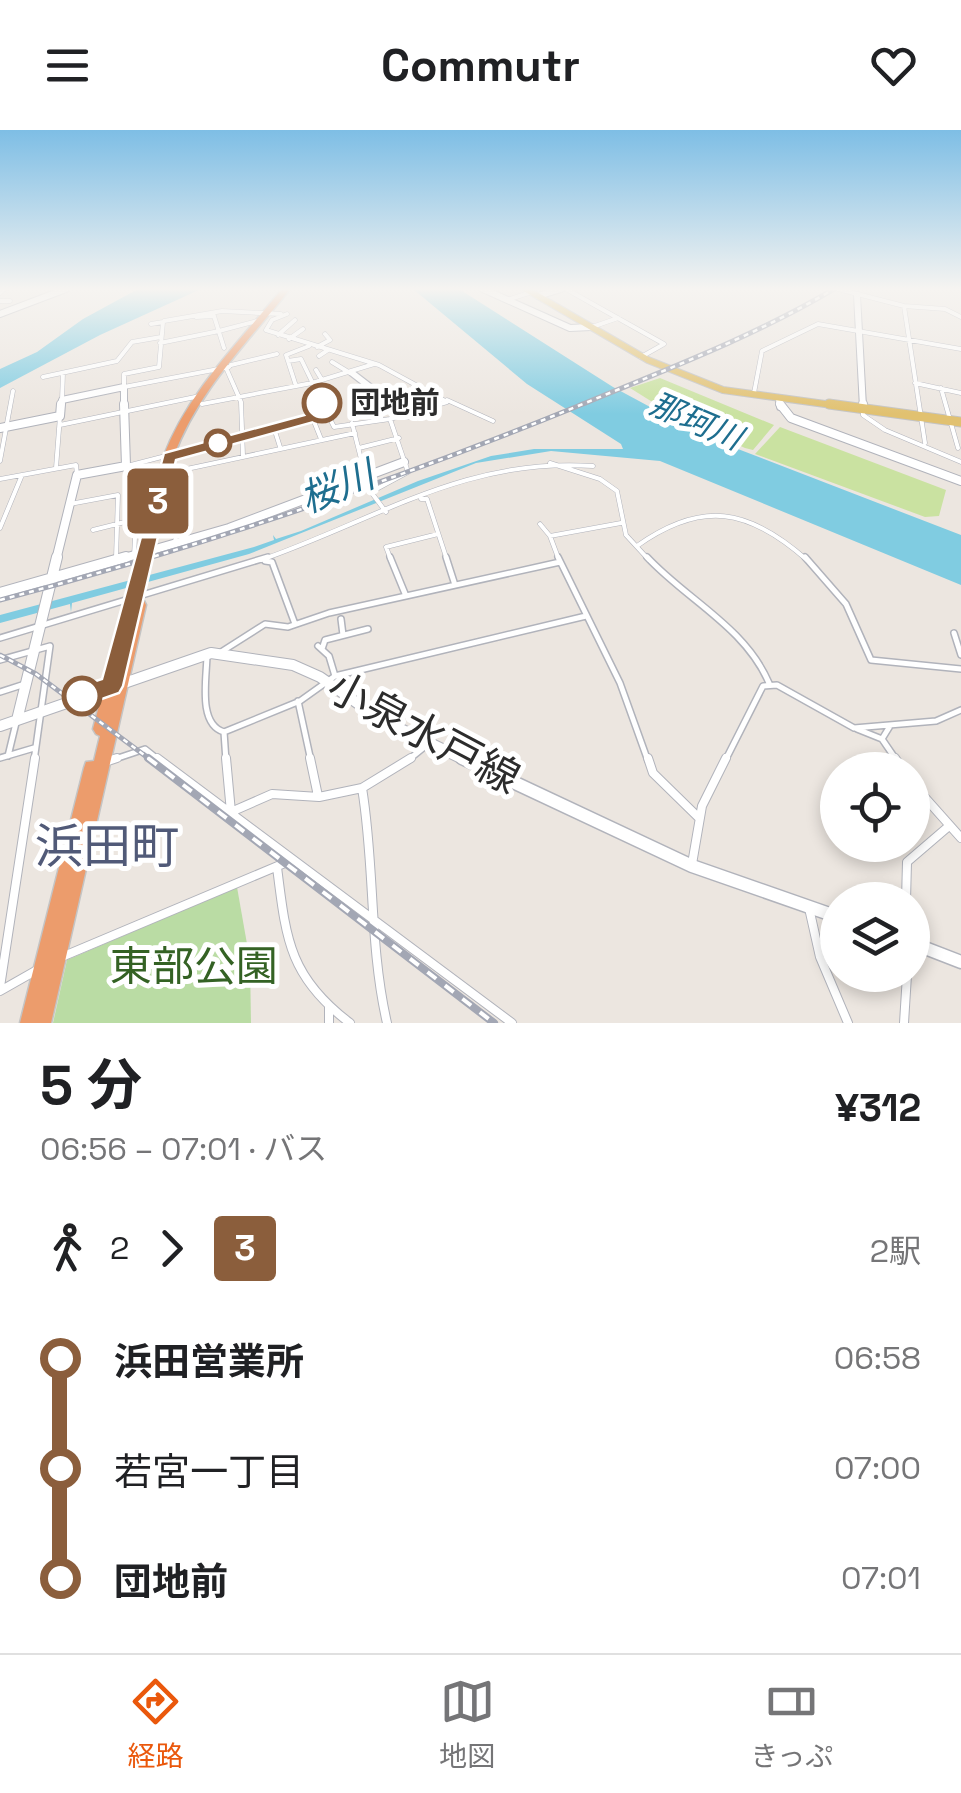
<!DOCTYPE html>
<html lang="ja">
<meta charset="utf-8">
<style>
body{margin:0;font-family:"Space Grotesk","Noto Sans JP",sans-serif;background:#f6f6f6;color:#202124;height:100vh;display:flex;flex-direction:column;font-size:38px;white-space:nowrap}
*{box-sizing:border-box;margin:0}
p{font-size:32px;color:#757577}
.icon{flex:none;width:55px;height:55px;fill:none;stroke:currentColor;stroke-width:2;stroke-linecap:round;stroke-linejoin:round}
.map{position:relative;height:893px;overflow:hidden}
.drawer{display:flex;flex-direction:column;background:#fff;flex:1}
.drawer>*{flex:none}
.badge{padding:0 20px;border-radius:8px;font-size:35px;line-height:65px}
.buttons{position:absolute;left:820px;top:622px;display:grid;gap:20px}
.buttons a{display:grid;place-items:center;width:110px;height:110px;border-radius:50%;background:#fff;box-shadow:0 5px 15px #0003;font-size:50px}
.map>.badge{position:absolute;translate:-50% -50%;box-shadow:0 0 0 5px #fff}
.legs{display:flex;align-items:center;gap:15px;height:110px;padding:0 40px;font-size:32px}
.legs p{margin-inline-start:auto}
.headline{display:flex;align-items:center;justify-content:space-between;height:170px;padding:0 40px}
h1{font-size:55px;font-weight:700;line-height:75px}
ul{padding:0 40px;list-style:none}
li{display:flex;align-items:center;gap:35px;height:110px;font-size:38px}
li i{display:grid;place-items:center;width:15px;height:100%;margin:0 12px;background:currentColor}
li i::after{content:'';width:25px;height:25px;margin:-12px;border:8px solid;border-radius:50%;background:#fff}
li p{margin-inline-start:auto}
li:first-child i{background:linear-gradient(#0000 50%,currentColor 0)}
li:last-child i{background:linear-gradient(currentColor 50%,#0000 0)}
header{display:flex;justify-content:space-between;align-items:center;height:130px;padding:0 40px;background:#fff;font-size:45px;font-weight:700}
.menu{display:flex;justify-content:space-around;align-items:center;height:140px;border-top:2px solid #e0e0e0;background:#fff;font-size:28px;color:#757577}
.menu a{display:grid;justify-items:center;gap:5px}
.menu .selected{color:#ea580c}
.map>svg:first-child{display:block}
.green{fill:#badca4}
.pitch{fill:#cae2a1}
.water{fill:#80cce1}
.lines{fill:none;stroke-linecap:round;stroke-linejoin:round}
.street-far2-casing{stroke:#b1b3bb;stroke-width:5}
.street-far1-casing{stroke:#b1b3bb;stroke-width:8}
.street-casing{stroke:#b1b3bb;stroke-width:10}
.secondary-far3-casing{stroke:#b1b3bb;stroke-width:8}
.secondary-far2-casing{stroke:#b1b3bb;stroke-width:10}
.secondary-far1-casing{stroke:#b1b3bb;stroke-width:12}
.secondary-casing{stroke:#b1b3bb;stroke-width:15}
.primary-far1-casing{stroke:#c4c4c4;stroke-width:8}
.primary-casing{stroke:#c4c4c4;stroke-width:11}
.highway-casing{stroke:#c4c4c4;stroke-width:3}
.street-far2{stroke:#fff;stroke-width:4}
.street-far1{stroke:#fff;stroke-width:5}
.street{stroke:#fff;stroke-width:8}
.secondary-far3{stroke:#fff;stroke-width:6}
.secondary-far2{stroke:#fff;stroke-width:8}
.secondary-far1{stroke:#fff;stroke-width:10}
.secondary{stroke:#fff;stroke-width:12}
.primary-far1{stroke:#e1c170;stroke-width:6}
.primary{stroke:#e1c170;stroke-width:9}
.highway{fill:#ec9c6c;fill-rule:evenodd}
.rail-far1-casing{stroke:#a3a7b4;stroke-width:5}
.rail-casing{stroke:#a3a7b4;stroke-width:8}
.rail-far1{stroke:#fff;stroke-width:2.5;stroke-dasharray:5;stroke-linecap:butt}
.rail{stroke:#fff;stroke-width:4;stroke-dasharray:11;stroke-linecap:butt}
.highway-bridge-far1-casing{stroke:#c4c4c4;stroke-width:12;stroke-linecap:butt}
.highway-bridge-casing{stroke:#c4c4c4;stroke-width:16;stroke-linecap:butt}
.highway-bridge-far1{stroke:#ec9c6c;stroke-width:10}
.highway-bridge{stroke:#ec9c6c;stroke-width:14}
.line-1{fill:#8b5e3c;stroke:#fff;stroke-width:2.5}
.stop-1-dot{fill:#fff;stroke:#8b5e3c;stroke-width:5}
.labels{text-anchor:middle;stroke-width:10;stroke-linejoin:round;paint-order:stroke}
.far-stop-label{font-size:30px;font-weight:bold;fill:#2c2c2c;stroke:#fff;text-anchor:start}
.far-water-label{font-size:32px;font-style:italic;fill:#1e6e8f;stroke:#fff}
.water-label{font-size:38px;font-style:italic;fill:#1e6e8f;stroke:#fff}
.near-street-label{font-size:42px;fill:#2c2c2c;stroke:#fff}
.near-park-label{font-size:42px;fill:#346224;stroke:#fff}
.near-quarter-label{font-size:48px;fill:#515a78;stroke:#fff}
</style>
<header><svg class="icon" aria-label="menu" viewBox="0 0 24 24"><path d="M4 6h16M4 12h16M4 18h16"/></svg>Commutr<svg class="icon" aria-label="heart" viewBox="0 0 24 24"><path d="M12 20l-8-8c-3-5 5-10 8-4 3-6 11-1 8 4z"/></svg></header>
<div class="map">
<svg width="961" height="893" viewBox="0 0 961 893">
<rect width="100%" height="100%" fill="#ece6e0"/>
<!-- green -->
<path class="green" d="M 237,757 L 250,831 L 251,893 L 53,893 L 67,830 Z"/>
<!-- pitch -->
<path class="pitch" d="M 660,248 L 774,295 L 753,320 L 745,318 L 670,283 L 630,258 Z
M 780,297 L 946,360 L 939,386 L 925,387 L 755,324 Z"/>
<!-- water -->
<path class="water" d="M 138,159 L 201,159 L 100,205 L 0,258 L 0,239 L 37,222 L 83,189 Z
M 413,159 L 459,159 L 613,257 L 704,306 L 961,405 L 961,455 L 660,331 L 551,321 L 476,333 L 249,424 L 72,473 L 71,482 L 70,474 L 0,493 L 0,485 L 254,417 L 274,410 L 273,405 L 276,409 L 301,401 L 418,351 L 491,326 L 534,319 L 623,319 L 621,314 L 527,254 Z"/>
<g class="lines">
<!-- street-far2 casing -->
<g class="street-far2-casing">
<path id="street-far2" d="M 566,159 L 664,214
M 838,159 L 904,176 L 945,179 L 961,187
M 0,163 L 4,159
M 507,170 L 532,162
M 0,171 L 10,171
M 904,176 L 925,313
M 287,184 L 272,190 L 266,200 L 379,235 L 447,272 L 390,289 L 334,297 L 301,229 L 288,231
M 196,187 L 214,186 L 224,218
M 164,191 L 222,181 L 281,184
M 151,194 L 163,192 L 159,237 L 124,244 L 124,257 L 229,237
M 592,197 L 618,188
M 219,201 L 257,191
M 278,205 L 295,190
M 289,209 L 303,199
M 160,213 L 219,201
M 317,217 L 330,210 L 325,204
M 319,226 L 328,220
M 641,227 L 664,214
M 332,232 L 350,243
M 231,235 L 277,224
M 227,240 L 241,272 L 243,326
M 316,240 L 322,250
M 43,247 L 117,231 L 132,212 L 161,207
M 915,253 L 961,263
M 296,256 L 286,225 L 309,216
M 941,258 L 958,318
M 754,263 L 762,221 L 818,194 L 961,219
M 62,270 L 63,243
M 447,270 L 493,291
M 202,274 L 312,253 L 374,234
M 863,279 L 863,285 L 885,300 L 961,332
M 313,289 L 321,309
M 352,293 L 365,345
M 60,295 L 200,266
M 274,298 L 280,317
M 359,318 L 399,308
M 0,331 L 13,261
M 550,333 L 600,349 L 617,361 L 626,405 L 649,430
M 127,336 L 327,284
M 56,338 L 60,286
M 0,349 L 76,335 L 77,345
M 421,369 L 427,369 L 447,430
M 70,374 L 118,365 L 116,428
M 386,382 L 371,362 L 408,342 L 390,289
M 540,394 L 550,406 L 559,430
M 0,398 L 22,345
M 93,400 L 137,389
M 550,406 L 621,393
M 175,412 L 182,373 L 182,340 L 355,303
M 637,416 C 702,370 748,378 807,430
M 134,426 L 139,334
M 261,430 C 376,390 466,327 593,336
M 391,430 L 386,417 L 438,404"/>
</g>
<!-- street-far1 casing -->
<g class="street-far1-casing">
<path id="street-far1" d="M 390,427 L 406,466
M 446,427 L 455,455
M 558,427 L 620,553 L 648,631
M 647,427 C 687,470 745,497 769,553
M 805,427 L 846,474 L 871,530 L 961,539
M 265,431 L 272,432 L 295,494
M 341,489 L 343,505
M 954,503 L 961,525
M 0,508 L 268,427
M 318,516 L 329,526 L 335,546
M 322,519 L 325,510 L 368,499
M 221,522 L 265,494 L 288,497 L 329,483 L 560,432
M 207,524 C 207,547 197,594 224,602
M 0,530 L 50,516 L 34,631
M 0,562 L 25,554
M 298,571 L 311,631
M 857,599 L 882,609 L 890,596
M 224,602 L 300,571 L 335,546 L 586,486
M 224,602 L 226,631
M 882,609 L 897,631
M 8,626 L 16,593
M 0,628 L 34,618
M 109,631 L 145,619 L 160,631
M 407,631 L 428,614
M 725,631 L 763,556 L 777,555 L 854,598 L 936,591 L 961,580"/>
</g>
<!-- street casing -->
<g class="street-casing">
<path id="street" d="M 157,628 L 512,893
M 226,628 L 231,682 L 272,664 L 319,667 L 362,658 L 411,628
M 310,628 L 318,666
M 648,628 L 653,643 L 699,688
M 895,628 L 903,640
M 108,631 L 117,628
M 912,653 L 961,708
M 362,658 C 375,736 369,815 387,893
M 692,734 L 702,676 L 726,628
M 277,737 C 286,809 289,847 350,893
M 906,770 L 907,732 L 949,696
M 809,778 L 820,827 L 848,893
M 64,826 L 292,730
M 0,857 L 35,628
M 0,861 L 37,840
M 329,877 L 329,893
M 904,893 L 907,845"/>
</g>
<!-- secondary-far3 casing -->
<g class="secondary-far3-casing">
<path id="secondary-far3" d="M 483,159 L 570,198 L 591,197
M 857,165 L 863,277
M 538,166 L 561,159
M 0,184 L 66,159
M 352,243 L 396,277
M 779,269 L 780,277
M 61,277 L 62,270 L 124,257 L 124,277"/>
</g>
<!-- secondary-far2 casing -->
<g class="secondary-far2-casing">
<path id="secondary-far2" d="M 393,274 L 407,285
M 780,274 L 791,288 L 961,351
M 863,274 L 863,279
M 0,298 L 60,286 L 61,274
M 56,430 L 77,345 L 126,336 L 124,274
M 117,430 L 229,398 L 404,332"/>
</g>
<!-- secondary-far1 casing -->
<g class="secondary-far1-casing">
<path id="secondary-far1" d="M 0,463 L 126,427
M 17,590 L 57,427
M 0,596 L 211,523 L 293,535 L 320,547 L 380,589 L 467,631"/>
</g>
<!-- secondary casing -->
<g class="secondary-casing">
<path id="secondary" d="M 462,628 L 692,736 L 838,787
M 912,813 L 961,832"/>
</g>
<!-- primary-far1 casing -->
<g class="primary-far1-casing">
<path id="primary-far1" d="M 526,159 L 648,230 L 723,260 L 847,277"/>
</g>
<!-- primary casing -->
<g class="primary-casing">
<path id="primary" d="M 829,274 L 961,292"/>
</g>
<!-- highway casing -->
<g class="highway-casing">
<path id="highway" d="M 282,159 L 290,159 C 248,212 197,262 174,326 C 163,356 159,388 152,418 L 150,421 L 142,421 L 140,418 C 148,388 153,357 163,328 C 187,263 239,212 282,159 Z
M 139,470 L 144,471 L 146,475 L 51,893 L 20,893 L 84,638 L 86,632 L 94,631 L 100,606 L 96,604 L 93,599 L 108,541 L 110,537 L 118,536 L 132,475 L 134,471 Z"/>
</g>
<!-- street-far2 -->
<use href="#street-far2" class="street-far2"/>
<!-- street-far1 -->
<use href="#street-far1" class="street-far1"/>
<!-- street -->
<use href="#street" class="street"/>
<!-- secondary-far3 -->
<use href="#secondary-far3" class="secondary-far3"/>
<!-- secondary-far2 -->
<use href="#secondary-far2" class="secondary-far2"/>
<!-- secondary-far1 -->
<use href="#secondary-far1" class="secondary-far1"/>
<!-- secondary -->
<use href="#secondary" class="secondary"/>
<!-- primary-far1 -->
<use href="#primary-far1" class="primary-far1"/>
<!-- primary -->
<use href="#primary" class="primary"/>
<!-- highway -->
<use href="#highway" class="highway"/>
<!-- rail-far1 casing -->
<g class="rail-far1-casing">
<path id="rail-far1" d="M 0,470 C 197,418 389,353 578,276 C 665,240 753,207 834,159
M 0,525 L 36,544 L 152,631"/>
</g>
<!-- rail casing -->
<g class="rail-casing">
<path id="rail" d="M 148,628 L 494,893"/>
</g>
<!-- rail-far1 -->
<use href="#rail-far1" class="rail-far1"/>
<!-- rail -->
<use href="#rail" class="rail"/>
<!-- highway-bridge-far1 casing -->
<g class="highway-bridge-far1-casing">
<path id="highway-bridge-far1" d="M 143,430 L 146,418"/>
</g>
<!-- highway-bridge casing -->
<g class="highway-bridge-casing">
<path id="highway-bridge" d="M 132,477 L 144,427"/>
</g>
<!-- highway-bridge-far1 -->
<use href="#highway-bridge-far1" class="highway-bridge-far1"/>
<!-- highway-bridge -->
<use href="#highway-bridge" class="highway-bridge"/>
</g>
<!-- sky -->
<linearGradient id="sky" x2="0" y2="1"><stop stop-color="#7ebee5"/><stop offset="0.56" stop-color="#f6f4f1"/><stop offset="1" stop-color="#f6f4f1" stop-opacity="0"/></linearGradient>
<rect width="961" height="284" fill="url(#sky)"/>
<!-- line-1 -->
<path class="line-1" d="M 317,270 L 327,270 L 332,287 L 176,330 L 123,556 L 119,563 L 82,576 L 74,573 L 71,566 L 74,558 L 102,549 L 164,323 L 319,281 Z"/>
<!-- markers -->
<g class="stop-1-dot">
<circle cx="322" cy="273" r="18"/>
<circle cx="218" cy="313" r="12"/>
<circle cx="82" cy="566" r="18"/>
</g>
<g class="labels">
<!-- far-stop labels -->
<g class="far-stop-label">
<text x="350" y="283">団地前</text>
</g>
<!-- far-water labels -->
<g class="far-water-label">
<text transform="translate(696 291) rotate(23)" y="11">那珂川</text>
</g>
<!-- water labels -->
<g class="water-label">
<text transform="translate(337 357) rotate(-22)" y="13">桜川</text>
</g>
<!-- near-street labels -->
<g class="near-street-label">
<text transform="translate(424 602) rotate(28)" y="15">小泉水戸線</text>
</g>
<!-- near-park labels -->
<g class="near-park-label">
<text x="194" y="851">東部公園</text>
</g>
<!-- near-quarter labels -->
<g class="near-quarter-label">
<text x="107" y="733">浜田町</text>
</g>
</g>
</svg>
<div class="buttons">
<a><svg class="icon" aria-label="locate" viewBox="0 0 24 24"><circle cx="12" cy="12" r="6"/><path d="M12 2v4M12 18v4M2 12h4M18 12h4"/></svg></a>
<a><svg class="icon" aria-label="layers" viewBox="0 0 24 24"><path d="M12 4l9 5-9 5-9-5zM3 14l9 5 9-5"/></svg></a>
</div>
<b class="badge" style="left:158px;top:371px;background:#8b5e3c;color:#fff">3</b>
</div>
<section class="drawer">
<div class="headline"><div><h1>5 分</h1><p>06:56 – 07:01 · バス</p></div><b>¥312</b></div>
<div class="legs"><svg class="icon" aria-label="walk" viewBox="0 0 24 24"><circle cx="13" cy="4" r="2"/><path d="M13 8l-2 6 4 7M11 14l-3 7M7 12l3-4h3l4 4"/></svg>2<svg class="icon" aria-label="forward" viewBox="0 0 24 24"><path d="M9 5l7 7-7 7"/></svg><b class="badge" style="background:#8b5e3c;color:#fff">3</b><p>2駅</p></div>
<ul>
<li><i style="color:#8b5e3c"></i><b>浜田営業所</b><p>06:58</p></li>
<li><i style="color:#8b5e3c"></i><span>若宮一丁目</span><p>07:00</p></li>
<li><i style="color:#8b5e3c"></i><b>団地前</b><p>07:01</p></li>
</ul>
</section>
<nav class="menu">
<a class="selected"><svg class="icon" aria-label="directions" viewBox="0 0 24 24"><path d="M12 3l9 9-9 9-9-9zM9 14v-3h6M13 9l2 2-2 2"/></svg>経路</a>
<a><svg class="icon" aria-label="map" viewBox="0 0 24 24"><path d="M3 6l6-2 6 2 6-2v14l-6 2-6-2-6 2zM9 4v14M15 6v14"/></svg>地図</a>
<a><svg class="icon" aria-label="tickets" viewBox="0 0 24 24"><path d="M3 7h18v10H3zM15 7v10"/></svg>きっぷ</a>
</nav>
